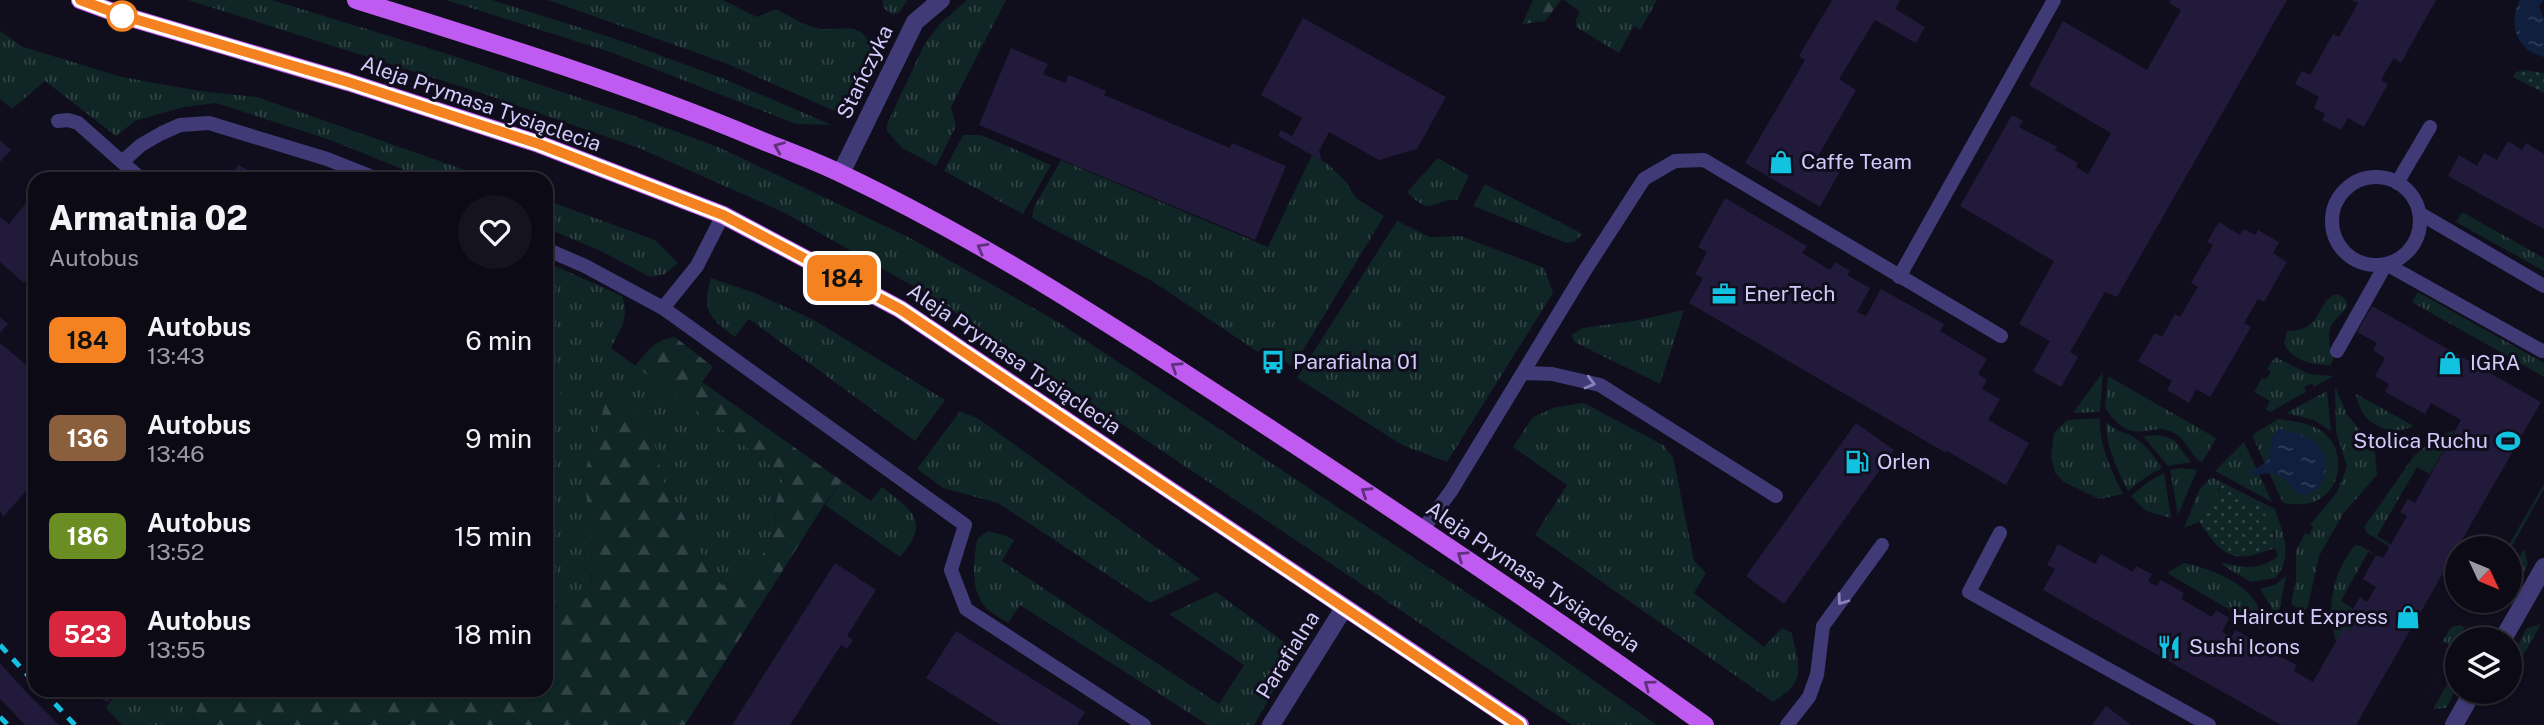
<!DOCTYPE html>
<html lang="pl">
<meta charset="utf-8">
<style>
body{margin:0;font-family:"Public Sans",sans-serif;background:#15131e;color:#f1f3f6;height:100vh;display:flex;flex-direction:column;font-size:26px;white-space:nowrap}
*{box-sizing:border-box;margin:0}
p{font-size:23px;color:#9a9aa0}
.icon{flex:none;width:38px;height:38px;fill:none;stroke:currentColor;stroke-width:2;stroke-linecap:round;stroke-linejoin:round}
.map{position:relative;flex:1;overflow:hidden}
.details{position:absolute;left:28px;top:172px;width:525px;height:525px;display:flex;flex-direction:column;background:#0c0a15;border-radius:21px;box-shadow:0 2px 5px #0004,0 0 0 2px #2c2b34}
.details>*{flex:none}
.badge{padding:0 14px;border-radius:10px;font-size:24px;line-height:46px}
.needle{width:46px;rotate:134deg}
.controls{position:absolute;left:2445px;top:536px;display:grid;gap:14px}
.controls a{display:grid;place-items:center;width:77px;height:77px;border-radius:50%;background:#0c0a15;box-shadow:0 2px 5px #0004,0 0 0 2px #2c2b34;font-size:35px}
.map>.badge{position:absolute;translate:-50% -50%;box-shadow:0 0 0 4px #fff}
.round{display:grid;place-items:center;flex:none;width:74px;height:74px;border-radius:37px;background:#15131e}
.head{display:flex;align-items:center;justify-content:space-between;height:119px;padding:0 21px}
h1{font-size:33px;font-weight:800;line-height:52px}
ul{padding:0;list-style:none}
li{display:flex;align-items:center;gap:21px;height:98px;padding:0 21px}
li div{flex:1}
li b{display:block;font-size:26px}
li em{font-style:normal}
li .badge{min-width:77px;font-weight:700;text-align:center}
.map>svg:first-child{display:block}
.grass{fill:url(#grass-tufts)}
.forest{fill:url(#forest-firs)}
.park{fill:url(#park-dots)}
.water{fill:url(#water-ripples)}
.building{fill:#221a3b}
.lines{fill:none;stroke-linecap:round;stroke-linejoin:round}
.service{stroke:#403b77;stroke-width:14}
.minor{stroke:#403b77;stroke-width:18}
.primary{stroke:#c05bf2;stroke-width:18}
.rail{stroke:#12c3e1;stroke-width:5;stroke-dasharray:10 9;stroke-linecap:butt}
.oneway{stroke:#5f307c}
.oneway2{stroke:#8a83b9}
.line-casing{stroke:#fff;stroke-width:16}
.line{stroke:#f58220;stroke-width:10}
.stop-dot{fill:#fff;stroke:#f58220;stroke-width:3.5}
.labels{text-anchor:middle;stroke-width:6;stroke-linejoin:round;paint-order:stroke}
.street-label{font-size:21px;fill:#d3cbfb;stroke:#100d1c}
.poi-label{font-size:21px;fill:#d3cbfb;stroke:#100d1c;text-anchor:start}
</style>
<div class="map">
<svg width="2544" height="725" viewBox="0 0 2544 725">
<defs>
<pattern id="grass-tufts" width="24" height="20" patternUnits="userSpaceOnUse" patternTransform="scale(1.75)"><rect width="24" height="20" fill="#102525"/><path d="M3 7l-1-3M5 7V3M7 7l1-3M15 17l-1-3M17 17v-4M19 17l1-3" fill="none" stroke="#324346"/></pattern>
<pattern id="forest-firs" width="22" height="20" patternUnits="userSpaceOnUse" patternTransform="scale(1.75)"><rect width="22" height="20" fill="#102525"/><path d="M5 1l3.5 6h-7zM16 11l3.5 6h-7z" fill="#324346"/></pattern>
<pattern id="park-dots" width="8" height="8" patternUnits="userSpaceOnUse" patternTransform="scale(1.75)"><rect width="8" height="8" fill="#102525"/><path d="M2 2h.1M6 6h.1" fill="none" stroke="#324346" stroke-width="1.8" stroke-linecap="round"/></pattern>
<pattern id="water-ripples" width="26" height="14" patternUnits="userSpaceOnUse" patternTransform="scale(1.75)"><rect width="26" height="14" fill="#0f1f3d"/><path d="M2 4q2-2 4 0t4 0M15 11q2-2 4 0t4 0" fill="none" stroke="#313e5a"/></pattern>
</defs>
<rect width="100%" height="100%" fill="#100d1c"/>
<!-- grass -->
<path class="grass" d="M 188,0 L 272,0 L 451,55 L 634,116 L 718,147 L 910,238 L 1058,322 L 1499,614 L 1657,725 L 1572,725 L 932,297 L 783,212 L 639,148 L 481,93 Z
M 446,0 L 492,0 L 613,38 L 722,78 L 832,125 L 796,124 L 613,53 Z
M 548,0 L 723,0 L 757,17 L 776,9 C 788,15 803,25 817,28 C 839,34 861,15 873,52 L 844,112 L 839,113 L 728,64 Z
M 883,0 L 907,0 L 899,13 L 892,14 L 883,8 Z
M 967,0 L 1006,0 L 951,107 L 956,126 L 936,166 L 902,148 L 887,131 L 887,124 L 925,43 L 941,23 Z
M 1564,0 L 1657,0 L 1640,30 L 1634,26 L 1619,53 L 1576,27 L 1576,19 L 1580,12 Z
M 0,31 L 23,47 L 122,77 L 200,91 L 257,97 L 488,178 L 424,178 L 333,141 L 216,103 L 184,107 L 135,121 L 116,136 L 45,81 L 12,109 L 0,99 Z
M 963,135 L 981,135 L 1051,165 L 1023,214 L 944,171 Z
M 1312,155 L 1328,164 L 1346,182 L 1356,198 L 1384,216 L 1293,367 L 1263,347 L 1258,352 L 1152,281 L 1032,218 L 1034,207 L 1061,160 L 1268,247 Z
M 1438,158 L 1469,176 L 1457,200 C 1434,197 1434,220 1407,192 Z
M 1485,184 L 1583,234 L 1574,242 L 1567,243 L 1473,206 Z
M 546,200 L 655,240 L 678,263 L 665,274 L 650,277 L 603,252 L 546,228 Z
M 2462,212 L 2544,258 L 2544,271 L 2456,222 Z
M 1397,221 L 1430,237 L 1461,236 L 1544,268 L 1553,293 L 1447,462 L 1402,445 L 1297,378 Z
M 546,262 L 622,296 C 630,319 620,329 611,348 L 784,475 L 776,502 L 775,532 L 760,559 L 739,579 L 722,585 L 707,568 L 689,525 L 663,481 L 655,446 L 592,542 L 591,597 L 546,605 L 546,421 L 560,407 L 559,387 L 552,372 L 546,372 Z
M 711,278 L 755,293 L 814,320 L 945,400 L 915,441 L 749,319 L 735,337 C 709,317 701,311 711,278 Z
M 2418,292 L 2544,363 L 2544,377 L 2412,302 Z
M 2337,294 C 2359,303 2339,314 2332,324 C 2328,331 2329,340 2330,348 L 2335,354 L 2331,365 C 2313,365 2294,362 2284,344 L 2287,331 C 2325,331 2314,301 2337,294 Z
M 1684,310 L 1660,384 L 1574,342 L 1572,334 L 1583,328 L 1634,321 Z
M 2275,357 L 2309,374 L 2333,376 L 2314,387 L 2312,383 L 2304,387 L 2306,392 L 2270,412 L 2266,409 L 2270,401 L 2254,392 L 2262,378 L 2266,379 L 2271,372 L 2267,369 Z
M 2103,372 L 2100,412 L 2073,413 Z
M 2108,376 L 2216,438 L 2202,463 C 2191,456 2187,442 2177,435 C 2159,422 2146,436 2129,430 C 2119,427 2111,416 2105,408 Z
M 2335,386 L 2347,415 L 2363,433 L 2359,437 L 2366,444 L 2369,441 L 2375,453 L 2377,475 L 2343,514 L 2319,556 L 2308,606 L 2304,612 L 2291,604 L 2296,580 L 2296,551 L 2305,533 L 2309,535 L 2313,527 L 2310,525 L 2337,492 L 2347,466 L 2336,432 Z
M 2327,391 L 2331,431 L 2314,420 L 2286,413 Z
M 2356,394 L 2414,426 C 2387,438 2360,423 2356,394 Z
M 1584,403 L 1663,445 L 1673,457 L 1694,561 L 1706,573 L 1694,593 L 1764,647 L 1782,628 L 1792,633 C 1799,669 1808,680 1773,702 L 1535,535 L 1567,485 L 1513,447 L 1533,417 L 1556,407 Z
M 960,411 L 979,419 L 1200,579 L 1150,603 L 998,503 L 943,488 L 917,469 Z
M 2100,418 C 2099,446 2111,469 2123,494 L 2099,499 L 2064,482 L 2055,473 L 2051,457 L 2054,433 L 2067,420 Z
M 2278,419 C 2292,421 2312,423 2324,433 C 2346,452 2342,489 2316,501 C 2305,506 2294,504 2283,503 L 2252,435 Z
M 2106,422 C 2118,433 2124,431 2135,438 C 2146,445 2155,457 2162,468 L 2146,477 L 2128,491 C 2117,468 2106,448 2106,422 Z
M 2455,430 L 2430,474 L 2417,467 L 2377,536 L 2390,544 L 2390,547 L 2367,533 L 2364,527 L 2414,456 L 2436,437 Z
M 2160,435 L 2174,440 L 2191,462 L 2168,466 L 2143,436 Z
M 2244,442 L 2272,502 L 2215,471 Z
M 2181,468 L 2197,470 L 2178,515 L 2170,470 Z
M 2164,473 L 2171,518 L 2146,511 L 2131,496 L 2148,482 Z
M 2211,477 L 2275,509 C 2283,532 2294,558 2275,578 L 2251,582 L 2222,565 L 2224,563 C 2245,568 2261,570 2278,556 L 2275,548 L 2275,533 L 2252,502 L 2251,505 L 2221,486 L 2199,522 L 2184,528 L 2199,490 Z
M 842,481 L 871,501 L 882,487 C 913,511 931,522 900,557 L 825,505 Z
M 2544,484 L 2544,489 L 2510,550 L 2507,548 Z
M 988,531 L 1004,535 L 1014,540 L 1002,561 L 1219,704 L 1244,665 L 1169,614 L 1216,592 L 1296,651 L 1254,725 L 1208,725 L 1020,605 L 1008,623 C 1001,618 990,613 984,606 C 970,588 974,560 977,539 Z
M 2355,545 L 2361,546 L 2376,555 L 2368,552 L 2341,601 L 2360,613 L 2350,631 L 2344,628 L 2336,641 C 2325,607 2333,573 2355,545 Z
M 2524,549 L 2528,564 L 2510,595 L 2510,573 Z
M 2184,563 C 2215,569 2267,590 2262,629 L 2167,573 Z
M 2286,576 L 2279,612 L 2273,627 L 2271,607 L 2260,589 L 2275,585 Z
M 2541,624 L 2510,679 L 2510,659 L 2527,628 Z
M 2460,625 L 2465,627 L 2408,725 L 2453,647 L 2443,641 L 2451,627 Z
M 2457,667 L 2457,688 L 2446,708 L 2433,709 Z
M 118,690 L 205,690 L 191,725 L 122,725 L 106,708 Z"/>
<!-- forest -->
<path class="forest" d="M 1533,0 L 1561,0 L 1545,21 L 1522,24 Z
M 675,337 L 713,367 L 702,382 L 842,481 L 824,505 L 685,725 L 191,725 L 205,690 L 546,690 L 546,605 L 591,597 L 592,542 L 584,475 L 607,397 L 635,407 L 655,446 L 663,481 L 689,525 L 707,568 L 722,585 L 739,579 L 760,559 L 775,532 L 776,502 L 784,475 L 635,366 C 647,352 655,339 675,337 Z
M 546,372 L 552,372 L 560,387 L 560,407 L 548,421 L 546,421 Z"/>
<!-- park -->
<path class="park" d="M 2524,70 L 2544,73 L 2544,93 L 2513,77 L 2516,72 Z
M 2222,485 L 2239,494 L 2239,498 L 2250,504 L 2253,501 C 2268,514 2275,528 2275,548 C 2232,564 2224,558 2199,522 Z"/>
<!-- water -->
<path class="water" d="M 2520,0 L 2544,0 L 2539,6 L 2544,18 L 2544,57 C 2517,52 2507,23 2520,0 Z
M 2278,429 C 2292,431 2309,435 2319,446 C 2332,459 2327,487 2309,494 C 2306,495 2302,494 2298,494 C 2281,474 2280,471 2254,475 L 2250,472 L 2268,461 L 2272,437 Z"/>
<!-- building -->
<path class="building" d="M 1832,0 L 1900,0 L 1895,9 L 1925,27 L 1916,43 L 1875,20 L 1839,79 L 1856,90 L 1817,158 L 1840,171 L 1820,207 L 1745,163 L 1805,60 L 1799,56 Z
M 2171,0 L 2287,0 L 2117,297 L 2105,292 L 2070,352 L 2078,357 L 2061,387 L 2033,371 L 2050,341 L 2019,324 L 2054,261 L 1960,206 L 2012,115 L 2023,121 L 2019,127 L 2057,147 L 2055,150 L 2078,163 L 2076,167 L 2088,174 L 2111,133 L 2029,85 L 2063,21 L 2147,70 L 2181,10 L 2169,3 Z
M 2352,0 L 2436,0 L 2401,63 L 2394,58 L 2386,71 L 2381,80 L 2388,84 L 2364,127 L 2348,118 L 2341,130 L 2322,120 L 2325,114 L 2314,108 L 2319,97 L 2295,84 L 2302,71 L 2310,75 L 2333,34 L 2339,37 L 2358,3 Z
M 1303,18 L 1446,97 L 1417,149 L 1379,160 L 1329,132 L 1319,151 L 1322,161 L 1278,136 L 1281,130 L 1292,136 L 1302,118 L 1261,95 Z
M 1011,48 L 1048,64 L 1043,74 L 1065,83 L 1069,75 L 1106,91 L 1104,95 L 1230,148 L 1232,143 L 1286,166 L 1255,240 L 979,125 Z
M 0,140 L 11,150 L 0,162 Z
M 2508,141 L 2522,150 L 2526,143 L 2544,154 L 2544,229 L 2448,176 L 2459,155 L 2477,166 L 2484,153 L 2497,160 Z
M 238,165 L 265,178 L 232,178 Z
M 1725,198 L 1807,246 L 1802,253 L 1830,270 L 1835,262 L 1850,271 L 1847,275 L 1870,288 L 1857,312 L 1866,316 L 1881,289 L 1944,324 L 1940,331 L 1987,359 L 1978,374 L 1987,380 L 1982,389 L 2000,399 L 1988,420 L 2029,443 L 2006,485 L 1947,451 L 1946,453 L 1689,303 L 1703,278 L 1695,274 L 1707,252 L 1698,247 Z
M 28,201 L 35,207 L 35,272 L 24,283 L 0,262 L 0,217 L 9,224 Z
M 2219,222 L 2240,235 L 2244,229 L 2255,235 L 2258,230 L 2279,242 L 2273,253 L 2287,262 L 2264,302 L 2258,299 L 2244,323 L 2251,327 L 2210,397 L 2196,389 L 2189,403 L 2167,390 L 2172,381 L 2138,361 L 2155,333 L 2162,337 L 2175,314 L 2180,317 L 2198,287 L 2191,283 L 2213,245 L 2207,242 Z
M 2372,306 L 2541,402 L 2356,725 L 2281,725 L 2043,590 L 2055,569 L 2047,565 L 2058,544 L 2095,564 L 2101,554 L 2133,572 L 2136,566 L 2152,574 L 2148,581 L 2152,584 L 2157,586 L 2161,580 L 2184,593 L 2181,599 L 2212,617 L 2216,610 L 2229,618 L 2222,632 L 2231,637 L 2236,630 L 2260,644 L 2256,650 L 2271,658 L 2274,653 L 2297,665 L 2294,671 L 2313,682 L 2344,627 L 2350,631 L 2360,613 L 2353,609 L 2360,597 L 2367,602 L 2376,587 L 2363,579 L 2376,555 L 2383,558 L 2407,516 L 2400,512 L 2408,499 L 2415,503 L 2461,420 L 2431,403 L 2425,414 L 2385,392 L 2389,384 L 2375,376 L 2385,358 L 2373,350 L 2377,343 L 2357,332 Z
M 0,317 L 8,324 L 0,333 Z
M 0,343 L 35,372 L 35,481 L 3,517 L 0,510 Z
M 1856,423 L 1894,450 L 1784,604 L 1746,576 Z
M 835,563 L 876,590 L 847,636 L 853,640 L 847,649 L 841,645 L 790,725 L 732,725 Z
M 956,631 L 1085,712 L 1077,725 L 1001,725 L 926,678 Z
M 0,663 L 26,692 L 59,725 L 25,725 L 9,708 L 0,699 Z
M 96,690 L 116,690 L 108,702 L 101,699 Z
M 2106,706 L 2131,725 L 2092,725 Z"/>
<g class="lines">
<!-- service -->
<path class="service" d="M 58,121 L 68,120 L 78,123 L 140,178
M 122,162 L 141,145 L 162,133 L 180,125 L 209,123 L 327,159 L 375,178
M2332 221a44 44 0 1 1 88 0a44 44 0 1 1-88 0Z
M 2397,183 L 2430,127
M 2419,213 L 2544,286
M 546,249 L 585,266 L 663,308 L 965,525 L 951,570 L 966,609 L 1144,725
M 1899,277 L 2054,0
M 663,308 L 697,266 L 723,215
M 2337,351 L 2386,264 L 2542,351
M 1523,373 L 1552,374 L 1600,385 L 1776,496
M 1423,529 L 1451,491 L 1584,272 L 1644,179 L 1675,161 L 1704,160 L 2001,336
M 2000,533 L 1969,592 L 2209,725
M 1787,725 L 1809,697 L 1817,675 L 1823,626 L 1882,545"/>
<!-- minor -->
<path class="minor" d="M 841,173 L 915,22 L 941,0
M 2503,639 L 2544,567
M 1271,725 L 1344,608
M 2454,725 L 2473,691"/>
<!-- primary -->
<path class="primary" d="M 80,0 L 121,15 L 348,82 L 539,144 L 723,215 L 900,309 L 1520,725
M 356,0 C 491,42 627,84 758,139 C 787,151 816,161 844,175 C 989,244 1122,332 1257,420 C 1408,519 1558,619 1705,725"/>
<!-- rail -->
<path class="rail" d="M 0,645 L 35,683
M 42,690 L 75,725
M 0,717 L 8,725"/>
</g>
<!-- one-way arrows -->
<defs><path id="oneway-chevron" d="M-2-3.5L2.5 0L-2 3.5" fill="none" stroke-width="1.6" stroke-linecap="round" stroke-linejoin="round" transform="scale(1.75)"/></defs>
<g class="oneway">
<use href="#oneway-chevron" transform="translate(779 147) rotate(-157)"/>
<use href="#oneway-chevron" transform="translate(982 248) rotate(-151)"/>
<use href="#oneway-chevron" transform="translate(1176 367) rotate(-147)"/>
<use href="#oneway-chevron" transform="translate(1366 492) rotate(-147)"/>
<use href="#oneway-chevron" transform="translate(1462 556) rotate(-146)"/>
<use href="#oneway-chevron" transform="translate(1649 685) rotate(-144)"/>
</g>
<g class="oneway2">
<use href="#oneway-chevron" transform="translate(1590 383) rotate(15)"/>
<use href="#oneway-chevron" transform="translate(1842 600) rotate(126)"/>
</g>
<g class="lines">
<!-- line casing -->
<g class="line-casing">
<path id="line" d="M 80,0 L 121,15 L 348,82 L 539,144 L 723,215 L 900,309 L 1519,725"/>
</g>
<!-- line -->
<use href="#line" class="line"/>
</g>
<!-- icons -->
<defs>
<g id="shop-bare" transform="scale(1.89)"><path d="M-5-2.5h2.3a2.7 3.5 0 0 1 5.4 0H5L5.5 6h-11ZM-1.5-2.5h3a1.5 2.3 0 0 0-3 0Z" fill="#12c3e1" stroke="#100d1c" stroke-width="2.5" paint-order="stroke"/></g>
<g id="office-bare" transform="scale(1.89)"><path d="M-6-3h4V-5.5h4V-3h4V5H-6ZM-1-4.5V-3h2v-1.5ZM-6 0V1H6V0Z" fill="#12c3e1" stroke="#100d1c" stroke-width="2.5" paint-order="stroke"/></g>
<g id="bus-bare" transform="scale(1.89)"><path d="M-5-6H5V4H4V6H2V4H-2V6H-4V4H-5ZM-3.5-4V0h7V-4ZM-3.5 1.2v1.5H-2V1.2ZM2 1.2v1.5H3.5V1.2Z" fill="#12c3e1" stroke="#100d1c" stroke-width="2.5" paint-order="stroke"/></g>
<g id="stadium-bare" transform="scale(1.89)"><path d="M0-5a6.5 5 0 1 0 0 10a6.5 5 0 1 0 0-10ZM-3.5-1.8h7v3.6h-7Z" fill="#12c3e1" stroke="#100d1c" stroke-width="2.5" paint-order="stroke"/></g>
<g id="fuel-bare" transform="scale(1.89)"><path d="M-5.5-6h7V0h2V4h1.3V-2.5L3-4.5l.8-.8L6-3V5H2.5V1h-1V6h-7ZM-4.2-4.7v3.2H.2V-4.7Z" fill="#12c3e1" stroke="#100d1c" stroke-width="2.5" paint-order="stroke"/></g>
<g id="restaurant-bare" transform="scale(1.89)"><path d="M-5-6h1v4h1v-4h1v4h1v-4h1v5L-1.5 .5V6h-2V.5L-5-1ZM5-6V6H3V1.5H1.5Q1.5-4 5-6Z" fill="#12c3e1" stroke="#100d1c" stroke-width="2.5" paint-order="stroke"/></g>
</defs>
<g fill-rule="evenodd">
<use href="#shop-bare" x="1781" y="162"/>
<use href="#office-bare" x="1724" y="294"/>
<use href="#bus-bare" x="1273" y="362"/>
<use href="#shop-bare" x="2450" y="363"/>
<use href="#stadium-bare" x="2508" y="441"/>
<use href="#fuel-bare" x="1857" y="462"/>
<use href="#shop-bare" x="2408" y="617"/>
<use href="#restaurant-bare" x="2169" y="647"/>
</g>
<!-- markers -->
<circle class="stop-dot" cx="122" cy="16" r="14"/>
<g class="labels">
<!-- street labels -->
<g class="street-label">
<text transform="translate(865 72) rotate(-64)" y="7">Stańczyka</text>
<text transform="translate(481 104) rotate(19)" y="7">Aleja Prymasa Tysiąclecia</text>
<text transform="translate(1014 359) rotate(34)" y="7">Aleja Prymasa Tysiąclecia</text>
<text transform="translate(1533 577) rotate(34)" y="7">Aleja Prymasa Tysiąclecia</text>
<text transform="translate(1288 655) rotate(-58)" y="7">Parafialna</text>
</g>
<!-- poi labels -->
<g class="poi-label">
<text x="1801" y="169">Caffe Team</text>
<text x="1744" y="301">EnerTech</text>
<text x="1293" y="369">Parafialna 01</text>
<text x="2470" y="370">IGRA</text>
<text x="2488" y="448" text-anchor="end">Stolica Ruchu</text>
<text x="1877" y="469">Orlen</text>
<text x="2388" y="624" text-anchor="end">Haircut Express</text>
<text x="2189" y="654">Sushi Icons</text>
</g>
</g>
</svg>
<div class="controls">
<a><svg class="needle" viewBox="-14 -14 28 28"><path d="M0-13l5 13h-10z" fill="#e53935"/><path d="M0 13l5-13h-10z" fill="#9a9aa0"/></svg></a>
<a><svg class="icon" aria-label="layers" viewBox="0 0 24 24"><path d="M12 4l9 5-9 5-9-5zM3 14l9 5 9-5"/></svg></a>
</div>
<b class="badge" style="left:842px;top:278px;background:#f58220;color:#111">184</b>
<section class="details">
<div class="head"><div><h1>Armatnia 02</h1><p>Autobus</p></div><a class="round"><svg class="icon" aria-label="heart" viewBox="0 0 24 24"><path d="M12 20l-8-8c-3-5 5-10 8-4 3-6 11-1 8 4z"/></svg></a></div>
<ul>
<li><span class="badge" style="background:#f58220;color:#111">184</span><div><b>Autobus</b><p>13:43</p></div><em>6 min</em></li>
<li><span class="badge" style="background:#8b5e3c;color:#fff">136</span><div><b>Autobus</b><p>13:46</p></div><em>9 min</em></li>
<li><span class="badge" style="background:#6b8e23;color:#fff">186</span><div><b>Autobus</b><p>13:52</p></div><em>15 min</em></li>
<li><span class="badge" style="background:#d7263d;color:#fff">523</span><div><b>Autobus</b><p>13:55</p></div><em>18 min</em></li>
</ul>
</section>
</div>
